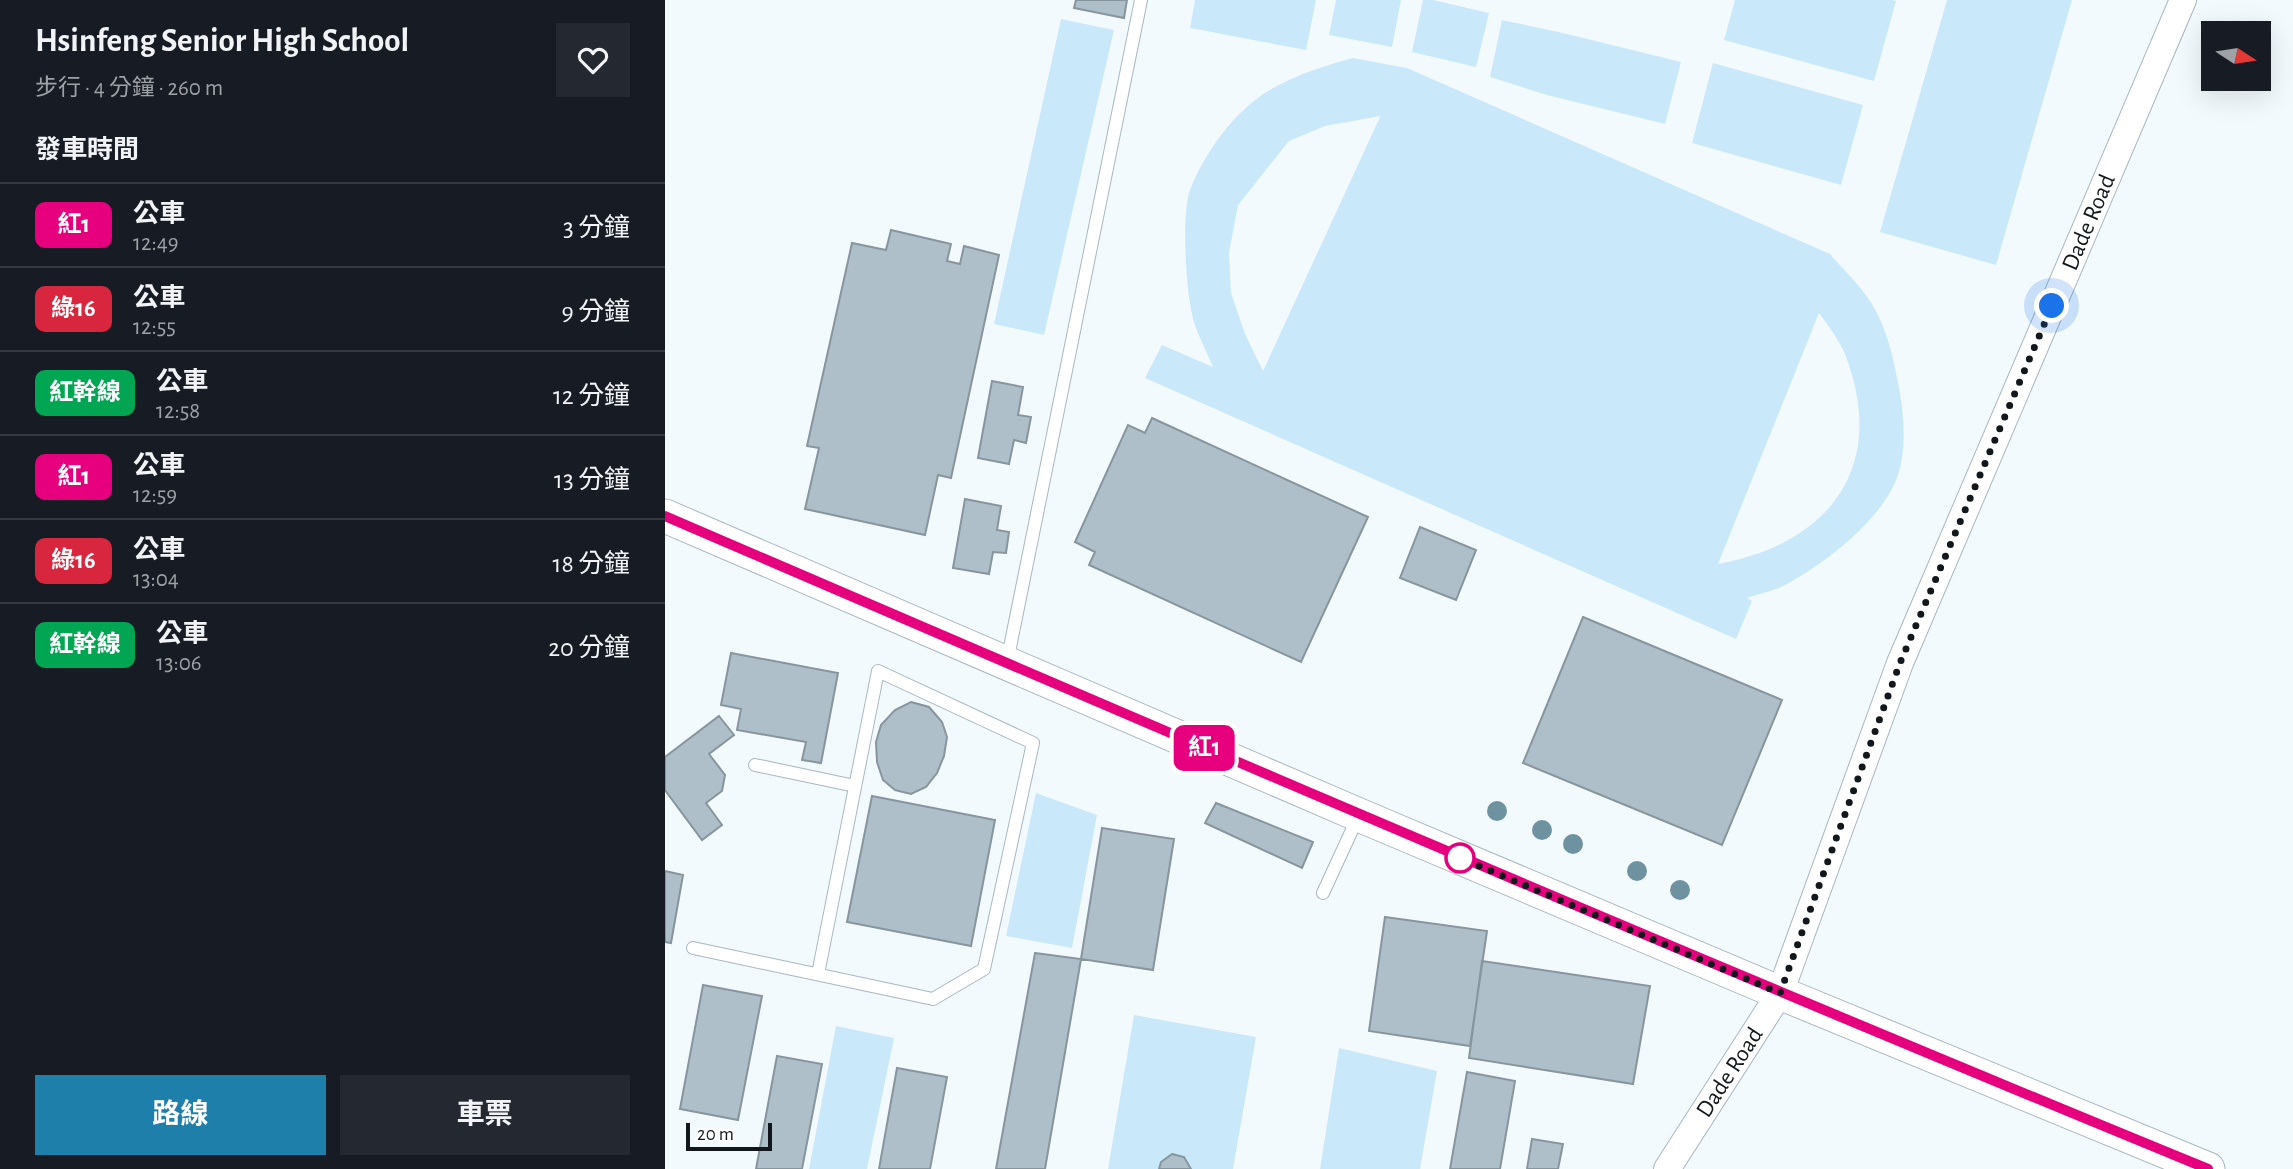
<!DOCTYPE html>
<html lang="zh-TW">
<meta charset="utf-8">
<style>
body{margin:0;font-family:"Alegreya Sans","Noto Sans TC",sans-serif;background:#242831;color:#f1f3f6;height:100vh;display:flex;flex-direction:column;font-size:26px;white-space:nowrap}
*{box-sizing:border-box;margin:0}
p{font-size:23px;color:#9ea1a6}
.icon{flex:none;width:38px;height:38px;fill:none;stroke:currentColor;stroke-width:2;stroke-linecap:round;stroke-linejoin:round}
.map{position:relative;flex:1;overflow:hidden}
.panel{display:flex;flex-direction:column;background:#171b24;width:665px}
.panel>*{flex:none}
.badge{padding:0 14px;border-radius:10px;font-size:24px;line-height:46px}
.needle{width:46px;rotate:102deg}
.fabs{position:absolute;left:1536px;top:21px;display:grid;gap:14px}
.fabs a{display:grid;place-items:center;width:70px;height:70px;border-radius:0px;background:#171b24;box-shadow:0 7px 28px #0002;font-size:35px}
.scale{position:absolute;left:21px;bottom:18px;width:86px;box-sizing:border-box;padding-left:7px;border:4px solid #11171a;border-top:0;font-size:19px;line-height:24px;white-space:nowrap;color:#11171a;-webkit-text-stroke:5px #fff;paint-order:stroke}
.you{position:absolute;width:35px;height:35px;margin:-18px;border:5px solid #fff;border-radius:50%;background:#1a73e8;box-shadow:0 0 0 10px #1a73e833}
.map>.badge{position:absolute;translate:-50% -50%;box-shadow:0 0 0 4px #fff}
h2{padding:0 35px;font-size:26px;line-height:63px}
.round{display:grid;place-items:center;flex:none;width:74px;height:74px;border-radius:0px;background:#242831}
.headline{display:flex;align-items:center;justify-content:space-between;height:119px;padding:0 35px}
h1{font-size:33px;font-weight:700;line-height:52px}
.action{display:flex;gap:14px;margin-top:auto;padding:14px 35px}
.action a{flex:1;height:80px;border-radius:0px;background:#1e7fab;color:#fff;font-size:28px;font-weight:700;line-height:80px;text-align:center}
.action a+a{background:#242831;color:#f1f3f6}
ul{padding:0;list-style:none}
li{display:flex;align-items:center;gap:21px;height:84px;padding:0 35px;border-top:2px solid #363941}
li div{flex:1}
li b{display:block;font-size:26px}
li em{font-style:normal}
li .badge{min-width:77px;font-weight:700;text-align:center}
main{display:flex;flex:1;min-height:0}
.map>svg:first-child{display:block}
.green{fill:#c9e9fb;fill-rule:evenodd}
.building{fill:#afbfc9;stroke:#86959e;stroke-width:2}
.lines{fill:none;stroke-linecap:round;stroke-linejoin:round}
.service-casing{stroke:#a7b7c1;stroke-width:14}
.minor-casing{stroke:#a7b7c1;stroke-width:28}
.tertiary-casing{stroke:#a7b7c1;stroke-width:35}
.service{stroke:#fff;stroke-width:12}
.minor{stroke:#fff;stroke-width:26}
.tertiary{stroke:#fff;stroke-width:33}
.tree{fill:#6f92a0}
.line-casing{stroke:#fff;stroke-width:16}
.line{stroke:#e6007e;stroke-width:10}
.walk{stroke:#11171a;stroke-width:7;stroke-dasharray:0 12.6}
.stop-dot{fill:#fff;stroke:#e6007e;stroke-width:3.5}
.labels{text-anchor:middle;stroke-width:7;stroke-linejoin:round;paint-order:stroke}
.street-label{font-size:24px;fill:#11171a;stroke:#fff}
</style>
<main>
<section class="panel">
<div class="headline"><div><h1>Hsinfeng Senior High School</h1><p>步行 · 4 分鐘 · 260 m</p></div><a class="round"><svg class="icon" aria-label="heart" viewBox="0 0 24 24"><path d="M12 20l-8-8c-3-5 5-10 8-4 3-6 11-1 8 4z"/></svg></a></div>
<h2>發車時間</h2>
<ul>
<li><span class="badge" style="background:#e6007e;color:#fff">紅1</span><div><b>公車</b><p>12:49</p></div><em>3 分鐘</em></li>
<li><span class="badge" style="background:#d7263d;color:#fff">綠16</span><div><b>公車</b><p>12:55</p></div><em>9 分鐘</em></li>
<li><span class="badge" style="background:#00a651;color:#fff">紅幹線</span><div><b>公車</b><p>12:58</p></div><em>12 分鐘</em></li>
<li><span class="badge" style="background:#e6007e;color:#fff">紅1</span><div><b>公車</b><p>12:59</p></div><em>13 分鐘</em></li>
<li><span class="badge" style="background:#d7263d;color:#fff">綠16</span><div><b>公車</b><p>13:04</p></div><em>18 分鐘</em></li>
<li><span class="badge" style="background:#00a651;color:#fff">紅幹線</span><div><b>公車</b><p>13:06</p></div><em>20 分鐘</em></li>
</ul>
<div class="action"><a>路線</a><a>車票</a></div>
</section>
<div class="map">
<svg width="1628" height="1169" viewBox="0 0 1628 1169">
<rect width="100%" height="100%" fill="#f3fafe"/>
<!-- green -->
<path class="green" d="M 530,0 L 651,0 L 641,50 L 525,28 Z
M 671,0 L 736,0 L 727,47 L 664,35 Z
M 758,0 L 768,0 L 824,13 L 811,67 L 747,52 Z
M 1070,0 L 1227,0 L 1231,1 L 1209,81 L 1059,40 Z
M 1282,0 L 1407,0 L 1331,265 L 1215,232 Z
M 396,19 L 449,30 L 379,335 L 329,324 Z
M 837,20 L 898,33 L 1016,62 L 1000,124 L 882,95 L 825,77 Z
M 688,58 L 742,68 L 1165,254 C 1176,267 1190,280 1200,294 C 1218,317 1227,350 1232,378 C 1238,406 1242,440 1235,468 C 1224,515 1162,562 1122,584 C 1110,591 1095,593 1082,598 L 1087,601 L 1071,639 L 480,378 L 497,345 L 548,367 C 542,352 534,338 529,322 C 521,297 516,214 525,190 C 539,153 570,111 603,91 C 630,75 659,66 688,58 ZM 715,116 L 715,117 L 598,371 L 580,334 L 566,293 L 564,253 L 573,205 L 624,141 L 660,126 ZM 1154,313 C 1163,325 1174,340 1180,354 C 1223,466 1166,543 1053,564 Z
M 1048,63 L 1198,105 L 1176,185 L 1027,143 Z
M 371,793 L 432,815 L 407,948 L 341,936 Z
M 469,1015 L 591,1037 L 568,1169 L 526,1169 L 519,1157 L 507,1154 L 496,1162 L 494,1169 L 443,1169 Z
M 171,1026 L 229,1038 L 202,1169 L 144,1169 Z
M 674,1048 L 772,1071 L 755,1169 L 655,1169 Z"/>
<!-- building -->
<path class="building" d="M 411,0 L 462,0 L 459,18 L 409,8 Z
M 226,230 L 286,244 L 282,261 L 295,264 L 299,246 L 334,255 L 286,478 L 273,475 L 260,535 L 140,509 L 154,448 L 142,446 L 187,243 L 221,250 Z
M 327,381 L 358,387 L 353,415 L 366,417 L 361,443 L 349,440 L 344,464 L 313,458 Z
M 487,418 L 703,517 L 636,662 L 424,565 L 430,552 L 410,542 L 463,425 L 480,433 Z
M 300,499 L 336,506 L 332,530 L 344,532 L 341,553 L 328,552 L 324,574 L 288,568 Z
M 755,527 L 811,550 L 791,600 L 735,578 Z
M 918,617 L 1117,700 L 1057,845 L 858,763 Z
M 66,653 L 173,673 L 156,763 L 137,760 L 141,742 L 72,730 L 76,709 L 56,705 Z
M 246,702 L 264,707 L 277,722 L 282,737 L 279,756 L 272,773 L 261,787 L 246,794 L 230,790 L 218,780 L 212,762 L 211,742 L 216,725 L 230,710 Z
M 54,716 L 69,735 L 44,754 L 60,775 L 57,791 L 41,803 L 57,825 L 37,840 L 0,790 L 0,757 Z
M 207,796 L 330,820 L 306,946 L 182,922 Z
M 551,803 L 648,842 L 637,868 L 540,823 Z
M 437,828 L 509,839 L 488,970 L 416,959 Z
M 0,871 L 18,875 L 6,943 L 0,942 Z
M 720,917 L 822,931 L 805,1046 L 704,1031 Z
M 370,953 L 416,959 L 380,1169 L 331,1169 Z
M 817,961 L 985,986 L 968,1084 L 804,1058 Z
M 38,985 L 97,996 L 73,1120 L 15,1109 Z
M 112,1056 L 157,1064 L 137,1169 L 91,1169 Z
M 232,1068 L 282,1077 L 265,1169 L 214,1169 Z
M 802,1072 L 850,1081 L 835,1169 L 785,1169 Z
M 867,1139 L 898,1144 L 893,1169 L 862,1169 Z
M 507,1154 L 519,1157 L 526,1169 L 494,1169 L 496,1162 Z"/>
<g class="lines">
<!-- service casing -->
<g class="service-casing">
<path id="service" d="M 342,662 L 476,0
M 90,765 L 190,786
M 658,893 L 693,817
M 28,948 L 268,999 L 319,969 L 368,743 L 213,671 L 153,974"/>
</g>
<!-- minor casing -->
<g class="minor-casing">
<path id="minor" d="M 1002,1169 L 1115,993 L 1235,663 L 1518,0"/>
</g>
<!-- tertiary casing -->
<g class="tertiary-casing">
<path id="tertiary" d="M 0,516 L 694,815 L 1115,993 L 1543,1169"/>
</g>
<!-- service -->
<use href="#service" class="service"/>
<!-- minor -->
<use href="#minor" class="minor"/>
<!-- tertiary -->
<use href="#tertiary" class="tertiary"/>
</g>
<!-- trees -->
<g class="tree">
<circle cx="832" cy="811" r="10"/>
<circle cx="877" cy="830" r="10"/>
<circle cx="908" cy="844" r="10"/>
<circle cx="972" cy="871" r="10"/>
<circle cx="1015" cy="890" r="10"/>
</g>
<g class="lines">
<!-- line casing -->
<g class="line-casing">
<path id="line" d="M 0,516 C 513,737 1026,957 1543,1169"/>
</g>
<!-- line -->
<use href="#line" class="line"/>
<!-- walk -->
<path class="walk" d="M 795,858 L 793,857 L 1115,993 L 1235,663 L 1387,306"/>
</g>
<!-- markers -->
<circle class="stop-dot" cx="795" cy="858" r="14"/>
<g class="labels">
<!-- street labels -->
<g class="street-label">
<text transform="translate(1423 222) rotate(-67)" y="8">Dade Road</text>
<text transform="translate(1064 1072) rotate(-57)" y="8">Dade Road</text>
</g>
</g>
</svg>
<div class="fabs">
<a><svg class="needle" viewBox="-14 -14 28 28"><path d="M0-13l5 13h-10z" fill="#e53935"/><path d="M0 13l5-13h-10z" fill="#9ea1a6"/></svg></a>
</div>
<div class="scale">20 m</div>
<div class="you" style="left:1387px;top:306px"></div>
<b class="badge" style="left:539px;top:748px;background:#e6007e;color:#fff">紅1</b>
</div>
</main>
